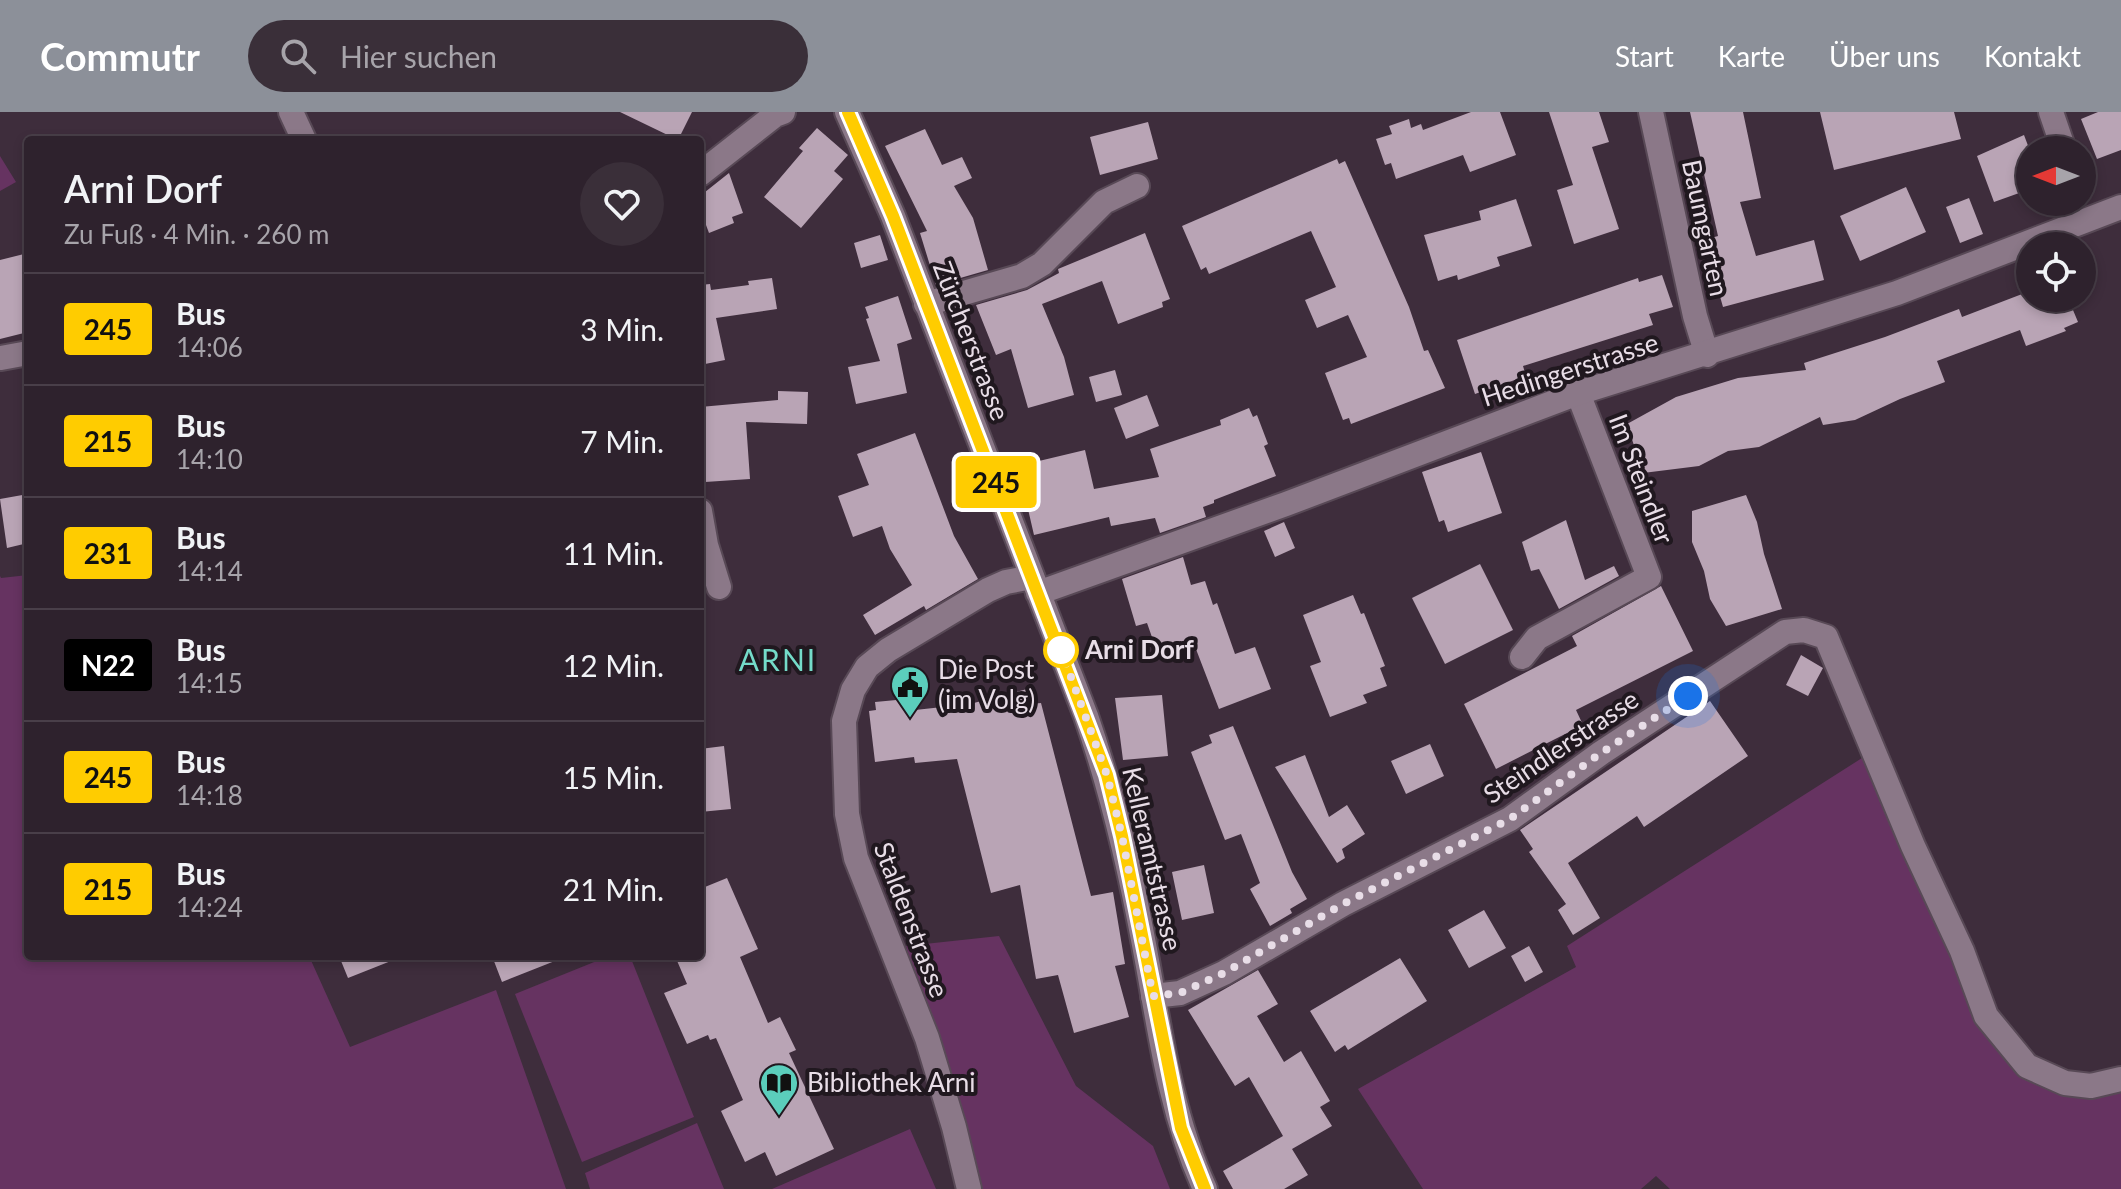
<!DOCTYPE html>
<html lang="de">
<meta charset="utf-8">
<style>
body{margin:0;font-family:Lato,sans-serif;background:#3a2f39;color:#f1f3f6;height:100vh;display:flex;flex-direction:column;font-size:30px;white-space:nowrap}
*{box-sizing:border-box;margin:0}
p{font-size:26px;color:#a7a4aa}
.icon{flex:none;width:44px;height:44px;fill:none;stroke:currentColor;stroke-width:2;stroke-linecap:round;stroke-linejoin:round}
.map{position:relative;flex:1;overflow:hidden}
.sheet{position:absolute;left:24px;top:24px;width:680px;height:824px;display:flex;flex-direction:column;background:#2e222d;border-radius:8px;box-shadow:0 4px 12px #0003,0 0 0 2px #493f49}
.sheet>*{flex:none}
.badge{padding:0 16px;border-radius:6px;font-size:28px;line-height:52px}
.needle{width:52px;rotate:270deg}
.buttons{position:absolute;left:2016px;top:24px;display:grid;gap:16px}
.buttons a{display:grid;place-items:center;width:80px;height:80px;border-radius:50%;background:#2e222d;box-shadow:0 4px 12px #0003,0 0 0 2px #493f49;font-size:40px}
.you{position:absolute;width:40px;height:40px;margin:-20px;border:6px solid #fff;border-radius:50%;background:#1a73e8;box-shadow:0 0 0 12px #1a73e833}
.map>.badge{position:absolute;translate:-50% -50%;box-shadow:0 0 0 4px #fff}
.round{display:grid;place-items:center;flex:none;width:84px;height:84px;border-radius:42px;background:#3a2f39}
.head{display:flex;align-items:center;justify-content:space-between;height:136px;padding:0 40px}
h1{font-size:38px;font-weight:600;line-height:60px}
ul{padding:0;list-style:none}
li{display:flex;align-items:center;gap:24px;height:112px;padding:0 40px;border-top:2px solid #493f49}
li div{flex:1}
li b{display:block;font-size:30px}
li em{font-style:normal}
li .badge{min-width:88px;font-weight:700;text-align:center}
header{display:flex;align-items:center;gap:48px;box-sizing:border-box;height:112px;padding:0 40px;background:#8c9099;color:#fff}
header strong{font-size:38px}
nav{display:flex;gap:44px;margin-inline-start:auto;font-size:28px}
.search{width:560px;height:72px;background:#3a2f39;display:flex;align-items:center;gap:20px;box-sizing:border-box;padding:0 28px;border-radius:44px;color:#a7a4aa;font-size:30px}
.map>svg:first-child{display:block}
.green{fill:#663361}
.building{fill:#b9a4b5}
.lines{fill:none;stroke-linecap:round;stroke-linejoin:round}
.minor-casing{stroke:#584956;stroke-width:28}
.tertiary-casing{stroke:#584956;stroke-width:28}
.minor{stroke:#8b7888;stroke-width:24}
.tertiary{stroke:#8b7888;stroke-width:24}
.line-casing{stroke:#fff;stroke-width:18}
.line{stroke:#fc0;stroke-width:12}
.walk{stroke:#e8dde7;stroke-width:8;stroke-dasharray:0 14.4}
.stop-dot{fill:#fff;stroke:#fc0;stroke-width:4}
.labels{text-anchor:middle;stroke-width:8;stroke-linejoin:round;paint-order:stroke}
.street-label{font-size:26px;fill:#e8dde7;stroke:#20181f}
.stop-label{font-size:26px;font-weight:bold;fill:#e8dde7;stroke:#20181f;text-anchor:start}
.poi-label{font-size:26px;fill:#e8dde7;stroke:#20181f;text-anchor:start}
.quarter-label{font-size:30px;letter-spacing:2px;fill:#74dbc9;stroke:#20181f}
</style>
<header>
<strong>Commutr</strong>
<div class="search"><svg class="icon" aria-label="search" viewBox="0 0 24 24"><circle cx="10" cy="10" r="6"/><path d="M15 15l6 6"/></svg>Hier suchen</div>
<nav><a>Start</a><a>Karte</a><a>Über uns</a><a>Kontakt</a></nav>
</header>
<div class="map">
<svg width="2121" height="1077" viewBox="0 0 2121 1077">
<rect width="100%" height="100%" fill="#3e2d3c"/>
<!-- green -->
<path class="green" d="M 0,44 L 16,70 L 0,79 Z
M 28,463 L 28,844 L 309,844 L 350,935 L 496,878 L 566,1077 L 0,1077 L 0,464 L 1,466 Z
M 1873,639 L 1962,839 L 2027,954 L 2121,967 L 2121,1077 L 1670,1077 L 1656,1064 L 1641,1077 L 1423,1077 L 1358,977 L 1576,855 L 1567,834 Z
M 999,824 L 1076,974 L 1153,1034 L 1170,1077 L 980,1077 L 906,834 Z
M 609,844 L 630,844 L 694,1005 L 582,1050 L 515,882 Z
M 697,1011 L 724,1077 L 590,1077 L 585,1061 Z
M 910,1017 L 936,1077 L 772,1077 Z"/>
<!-- building -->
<path class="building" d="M 620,0 L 692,0 L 678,28 Z
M 1471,0 L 1500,0 L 1516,43 L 1470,60 L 1463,43 L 1396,67 L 1391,51 L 1385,53 L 1376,27 L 1392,22 L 1389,14 L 1409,7 L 1411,16 L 1421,12 L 1423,18 Z
M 1549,0 L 1599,0 L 1609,30 L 1592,35 L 1619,117 L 1574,132 L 1557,78 L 1573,73 Z
M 1690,0 L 1743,0 L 1761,86 L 1740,90 L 1756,144 L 1814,128 L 1824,168 L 1723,195 L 1704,128 L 1718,124 Z
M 1820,0 L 1954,0 L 1961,27 L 1834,58 Z
M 2098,0 L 2121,0 L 2121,38 L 2097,47 L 2081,7 Z
M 1148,10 L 1158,47 L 1100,63 L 1090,25 Z
M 817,16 L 848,43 L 834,59 L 843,67 L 801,116 L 764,85 L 803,39 L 799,36 Z
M 925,17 L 942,53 L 962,45 L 972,66 L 954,74 L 973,106 L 988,158 L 936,173 L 920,121 L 927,119 L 885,34 Z
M 2024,23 L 2030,39 L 2030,71 L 2020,75 L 2022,80 L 1994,90 L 1977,44 Z
M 1337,47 L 1339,52 L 1345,49 L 1409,195 L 1424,239 L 1428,238 L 1445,276 L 1351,312 L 1349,306 L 1343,308 L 1325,261 L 1367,245 L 1348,203 L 1317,216 L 1305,188 L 1336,175 L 1311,119 L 1209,162 L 1206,155 L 1201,158 L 1182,114 Z
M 729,61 L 743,101 L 732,105 L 734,111 L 709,121 L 700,97 L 700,84 Z
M 1906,75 L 1926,120 L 1860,149 L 1840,104 Z
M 1969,86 L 1983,122 L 1960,131 L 1946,95 Z
M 1516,87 L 1532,134 L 1497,145 L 1500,154 L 1458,168 L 1457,163 L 1438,169 L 1424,123 L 1481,108 L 1479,99 Z
M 1145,121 L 1170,187 L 1162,190 L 1163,195 L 1118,212 L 1102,169 L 1042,192 L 1064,245 L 1074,283 L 1028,296 L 1011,237 L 996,243 L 976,193 L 1027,178 L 1059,161 L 1058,157 Z
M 880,123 L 888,148 L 861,156 L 854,131 Z
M 28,141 L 28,220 L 0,227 L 0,148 Z
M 1662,163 L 1673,195 L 1649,202 L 1653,213 L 1523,254 L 1526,264 L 1475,282 L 1457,228 L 1638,166 L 1639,170 Z
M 772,166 L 777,197 L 716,206 L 725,248 L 700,253 L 700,173 L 710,172 L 711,178 L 749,173 L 748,169 Z
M 2030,179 L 2030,186 L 2068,186 L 2078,210 L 2064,216 L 2066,219 L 2026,234 L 2020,218 L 1937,249 L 1945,270 L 1900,287 L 1855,308 L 1823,313 L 1820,305 L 1759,335 L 1728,339 L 1699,354 L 1643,361 L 1627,312 L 1676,285 L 1738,266 L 1806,258 L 1804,251 L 1885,225 L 1959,197 L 1962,205 Z
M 898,184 L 912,227 L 897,232 L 907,281 L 856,292 L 848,255 L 880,249 L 866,207 L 869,206 L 865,195 Z
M 1115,258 L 1122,283 L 1096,290 L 1089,265 Z
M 778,279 L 808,280 L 807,312 L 746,310 L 750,367 L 705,370 L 700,295 L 778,288 Z
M 1147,283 L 1159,314 L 1126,327 L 1114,296 Z
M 1249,296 L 1253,305 L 1257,303 L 1268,332 L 1264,334 L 1276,364 L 1214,388 L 1214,391 L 1203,395 L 1206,405 L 1160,421 L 1155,406 L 1111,414 L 1109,405 L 1034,423 L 1018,354 L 1085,338 L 1094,377 L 1159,365 L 1150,337 L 1221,313 L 1220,308 Z
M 915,321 L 954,424 L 978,467 L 926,498 L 924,494 L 875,523 L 863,503 L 912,473 L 890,437 L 882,414 L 853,425 L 838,384 L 869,373 L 857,342 Z
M 1481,340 L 1502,401 L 1448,420 L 1444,408 L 1439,410 L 1422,360 Z
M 28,382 L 28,431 L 7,436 L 0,387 Z
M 1746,383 L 1757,410 L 1764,442 L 1782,497 L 1726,514 L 1710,487 L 1704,459 L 1692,430 L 1692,399 Z
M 1566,408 L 1585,468 L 1614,454 L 1619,464 L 1559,497 L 1539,457 L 1531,459 L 1522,430 Z
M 1284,410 L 1295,436 L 1275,445 L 1264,419 Z
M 1183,445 L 1191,473 L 1205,469 L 1213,493 L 1217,491 L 1235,542 L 1255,535 L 1271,577 L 1219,597 L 1194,532 L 1159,545 L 1147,511 L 1136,514 L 1122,467 Z
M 1480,452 L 1513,518 L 1445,552 L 1412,486 Z
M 1661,474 L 1693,539 L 1576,598 L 1583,613 L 1496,657 L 1464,592 L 1577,534 L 1572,524 Z
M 1353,483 L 1361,502 L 1364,501 L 1385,554 L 1380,556 L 1387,574 L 1363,583 L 1367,591 L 1330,605 L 1310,554 L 1321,550 L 1303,503 Z
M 1801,543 L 1823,556 L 1808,584 L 1786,573 Z
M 1027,577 L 1030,592 L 1041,591 L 1091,784 L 1113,780 L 1125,852 L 1115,854 L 1129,905 L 1074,921 L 1058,863 L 1036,867 L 1020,773 L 991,781 L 957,647 L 915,651 L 914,645 L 875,650 L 869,599 L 876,598 L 875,590 L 907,587 L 907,594 L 915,593 L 915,598 L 970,592 Z
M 1162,583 L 1168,644 L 1123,648 L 1115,586 Z
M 1710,589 L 1748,644 L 1644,715 L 1637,704 L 1568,751 L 1600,806 L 1573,823 L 1558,798 L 1566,792 L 1529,740 L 1533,737 L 1520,718 Z
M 1233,614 L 1292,760 L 1307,787 L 1290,797 L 1292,801 L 1270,814 L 1250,777 L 1260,771 L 1241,722 L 1225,728 L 1191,640 L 1212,631 L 1209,623 Z
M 1430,632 L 1444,664 L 1406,682 L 1391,649 Z
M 724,634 L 731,697 L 700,700 L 700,637 Z
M 1305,643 L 1329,705 L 1347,693 L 1365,722 L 1342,737 L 1345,746 L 1337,751 L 1275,655 Z
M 1204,753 L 1214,801 L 1182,808 L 1172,760 Z
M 727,766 L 758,837 L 740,845 L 768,911 L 780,905 L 796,938 L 789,941 L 834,1037 L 776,1064 L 765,1040 L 745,1050 L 721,999 L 743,988 L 716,926 L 710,928 L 708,923 L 687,932 L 664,881 L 687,872 L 675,844 L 700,844 L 700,777 Z
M 1484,798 L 1506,836 L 1469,856 L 1448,818 Z
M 1529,834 L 1543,860 L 1525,870 L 1511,844 Z
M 339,844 L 401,844 L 401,845 L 348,866 Z
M 492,844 L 565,844 L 565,845 L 502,870 Z
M 1400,846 L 1427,889 L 1348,938 L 1345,933 L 1335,940 L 1310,899 Z
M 1258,858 L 1278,892 L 1257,904 L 1284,950 L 1301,939 L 1330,989 L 1320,995 L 1332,1014 L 1292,1037 L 1308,1063 L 1284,1077 L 1233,1077 L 1223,1059 L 1283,1024 L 1249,965 L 1235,974 L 1188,898 Z"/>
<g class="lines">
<!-- minor casing -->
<g class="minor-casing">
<path id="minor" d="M 291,0 L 304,28
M 1651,0 L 1695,204 L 1707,243
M 2051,0 L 2064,38
M 700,62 L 775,3 L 783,0
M 926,192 L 1022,164 L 1042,152 L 1104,90 L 1137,74
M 1,246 L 28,241
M 700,399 L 706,433 L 719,475
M 1522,545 L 1537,526 L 1649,465 L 1578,281
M 1153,884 L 1180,881 L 1224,861 L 1343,792 L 1510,707 L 1601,641 L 1785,520 L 1804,518 L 1826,525 L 1913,734 L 1962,839 L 1986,904 L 2027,954 L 2065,971 L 2091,974 L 2121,967
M 969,1077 L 954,1015 L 927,926 L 856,746 L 847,702 L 844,609 L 853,578 L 867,555 L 888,538 L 988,478 L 1006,470 L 1032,465"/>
</g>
<!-- tertiary casing -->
<g class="tertiary-casing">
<path id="tertiary" d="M 847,0 L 893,104 L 1086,604 C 1116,691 1135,780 1151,871 C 1163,941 1175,1012 1205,1077
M 1038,481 L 1286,392 L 1578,281 L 1897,181 L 2121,95"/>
</g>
<!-- minor -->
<use href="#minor" class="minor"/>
<!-- tertiary -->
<use href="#tertiary" class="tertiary"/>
</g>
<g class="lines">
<!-- line casing -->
<g class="line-casing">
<path id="line" d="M 848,0 L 893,104 L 1107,663 L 1122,724 L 1181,1016 L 1205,1077"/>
</g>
<!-- line -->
<use href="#line" class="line"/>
<!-- walk -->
<path class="walk" d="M 1061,538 L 1107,663 L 1122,724 L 1153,884 L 1180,881 L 1224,861 L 1343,792 L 1510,707 L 1601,641 L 1688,584"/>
</g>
<!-- icons -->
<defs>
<g id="civic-pin" transform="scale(2)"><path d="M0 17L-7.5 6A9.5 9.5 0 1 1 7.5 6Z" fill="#5bcebc" stroke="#20181f"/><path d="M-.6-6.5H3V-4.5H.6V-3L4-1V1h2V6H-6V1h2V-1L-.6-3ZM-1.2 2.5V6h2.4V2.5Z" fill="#111"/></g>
<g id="library-pin" transform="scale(2)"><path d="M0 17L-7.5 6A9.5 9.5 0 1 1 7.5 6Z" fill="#5bcebc" stroke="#20181f"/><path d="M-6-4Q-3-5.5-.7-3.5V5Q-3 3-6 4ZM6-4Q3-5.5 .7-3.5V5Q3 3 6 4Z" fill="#111"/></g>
</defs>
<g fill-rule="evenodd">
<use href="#civic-pin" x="910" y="573"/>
<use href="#library-pin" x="779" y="971"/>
</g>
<!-- markers -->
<circle class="stop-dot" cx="1061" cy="538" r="16"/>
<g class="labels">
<!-- street labels -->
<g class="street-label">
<text transform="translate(1705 116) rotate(78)" y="9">Baumgarten</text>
<text transform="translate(971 229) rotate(69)" y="9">Zürcherstrasse</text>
<text transform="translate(1570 258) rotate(-18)" y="9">Hedingerstrasse</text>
<text transform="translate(1641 367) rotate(69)" y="9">Im Steindler</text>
<text transform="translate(1561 635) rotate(-34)" y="9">Steindlerstrasse</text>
<text transform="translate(1152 747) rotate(77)" y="9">Kelleramtstrasse</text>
<text transform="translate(911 808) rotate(69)" y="9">Staldenstrasse</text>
</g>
<!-- stop labels -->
<g class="stop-label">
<text x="1085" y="547">Arni Dorf</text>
</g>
<!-- poi labels -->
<g class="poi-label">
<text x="938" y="567">Die Post<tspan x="938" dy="30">(im Volg)</tspan></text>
<text x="807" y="980">Bibliothek Arni</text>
</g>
<!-- quarter labels -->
<g class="quarter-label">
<text x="778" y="559">ARNI</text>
</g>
</g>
</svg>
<div class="buttons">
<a><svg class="needle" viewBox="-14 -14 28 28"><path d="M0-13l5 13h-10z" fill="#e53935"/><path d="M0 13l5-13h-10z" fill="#a7a4aa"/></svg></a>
<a><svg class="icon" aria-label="locate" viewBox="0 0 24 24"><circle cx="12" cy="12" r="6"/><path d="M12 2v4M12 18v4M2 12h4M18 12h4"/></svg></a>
</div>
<div class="you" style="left:1688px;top:584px"></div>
<b class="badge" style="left:996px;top:370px;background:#fc0;color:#111">245</b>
<section class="sheet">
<div class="head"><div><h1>Arni Dorf</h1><p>Zu Fuß · 4 Min. · 260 m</p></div><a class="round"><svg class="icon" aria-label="heart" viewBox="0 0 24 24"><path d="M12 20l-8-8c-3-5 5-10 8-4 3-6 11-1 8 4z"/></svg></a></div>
<ul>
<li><span class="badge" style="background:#fc0;color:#111">245</span><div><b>Bus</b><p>14:06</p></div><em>3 Min.</em></li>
<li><span class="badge" style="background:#fc0;color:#111">215</span><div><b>Bus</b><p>14:10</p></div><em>7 Min.</em></li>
<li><span class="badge" style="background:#fc0;color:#111">231</span><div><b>Bus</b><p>14:14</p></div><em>11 Min.</em></li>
<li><span class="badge" style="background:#000;color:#fff">N22</span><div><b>Bus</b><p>14:15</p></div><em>12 Min.</em></li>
<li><span class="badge" style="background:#fc0;color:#111">245</span><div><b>Bus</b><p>14:18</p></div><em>15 Min.</em></li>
<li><span class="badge" style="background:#fc0;color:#111">215</span><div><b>Bus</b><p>14:24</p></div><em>21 Min.</em></li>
</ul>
</section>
</div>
